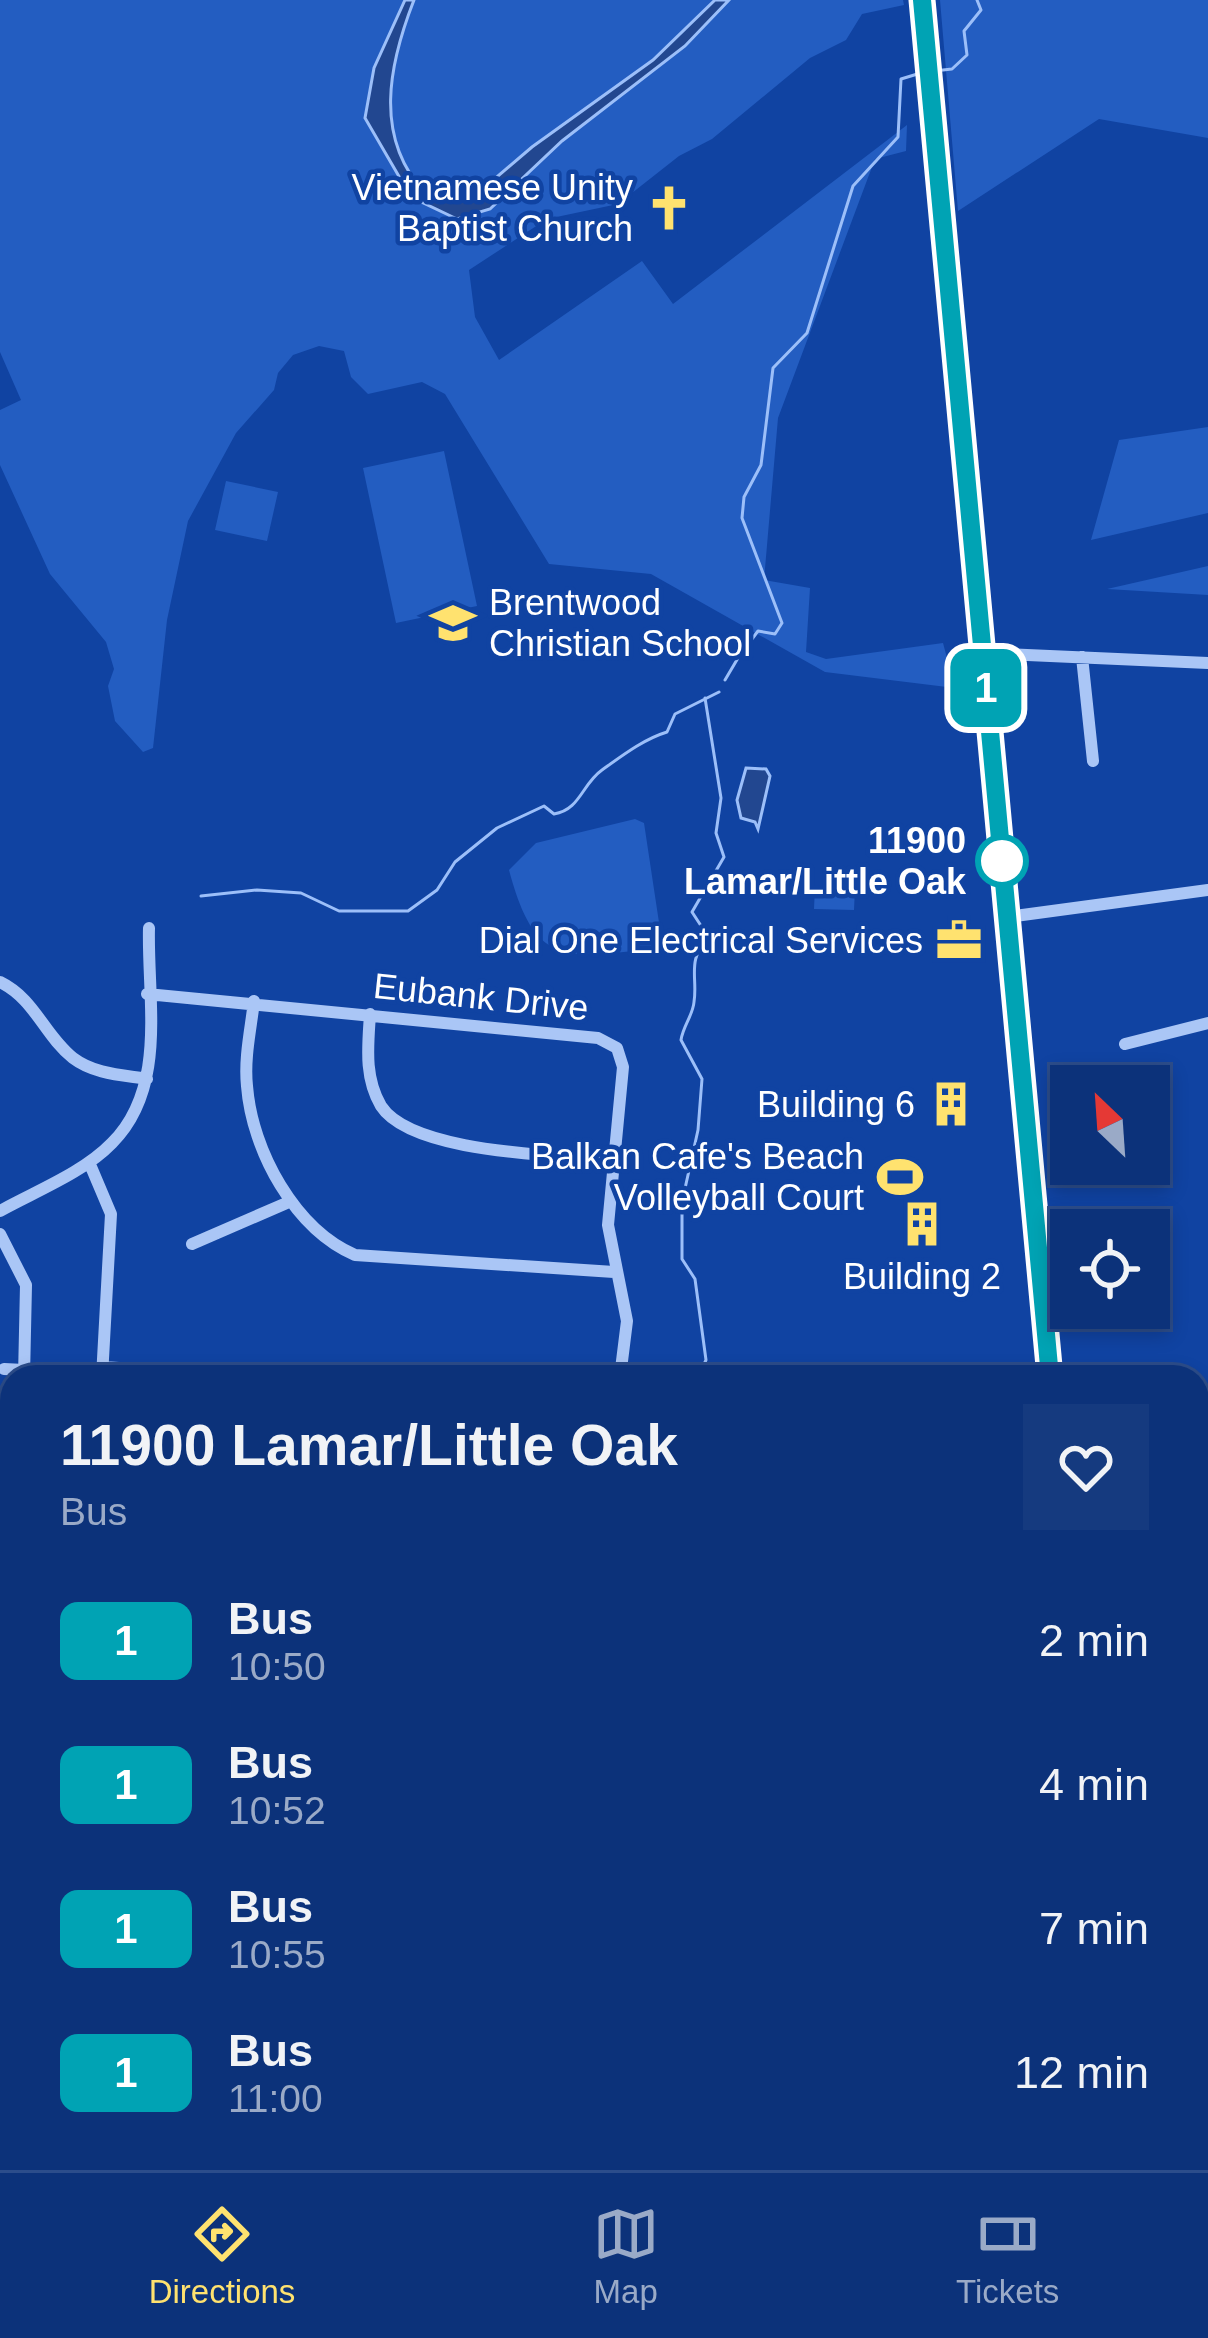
<!DOCTYPE html>
<style>
body{margin:0;font-family:Helvetica,sans-serif;background:#153a7f;color:#f1f3f6;height:100vh;display:flex;flex-direction:column;font-size:45px;white-space:nowrap}
*{box-sizing:border-box;margin:0}
p{font-size:39px;color:#9aaac7}
.icon{flex:none;width:66px;height:66px;fill:none;stroke:currentColor;stroke-width:2;stroke-linecap:round;stroke-linejoin:round}
.map{position:relative;flex:1;overflow:hidden}
.sheet{position:absolute;left:0px;top:1365px;width:1209px;height:807px;display:flex;flex-direction:column;background:#0c327a;border-radius:36px 36px 0 0;box-shadow:0 6px 18px #0003,0 0 0 3px #2c4d8b}
.sheet>*{flex:none}
.badge{padding:0 24px;border-radius:18px;font-size:42px;line-height:78px}
.needle{width:78px;rotate:335deg}
.tools{position:absolute;left:1050px;top:1065px;display:grid;gap:24px}
.tools a{display:grid;place-items:center;width:120px;height:120px;border-radius:0px;background:#0c327a;box-shadow:0 6px 18px #0003,0 0 0 3px #2c4d8b;font-size:60px}
.map>.badge{position:absolute;translate:-50% -50%;box-shadow:0 0 0 6px #fff}
.round{display:grid;place-items:center;flex:none;width:126px;height:126px;border-radius:0px;background:#153a7f}
.overview{display:flex;align-items:center;justify-content:space-between;height:204px;padding:0 60px}
h1{font-size:57px;font-weight:800;line-height:90px}
ul{padding:0;list-style:none}
li{display:flex;align-items:center;gap:36px;height:144px;padding:0 60px}
li div{flex:1}
li b{display:block;font-size:45px}
li em{font-style:normal}
li .badge{min-width:132px;font-weight:700;text-align:center}
.tabs{display:flex;justify-content:space-around;align-items:center;height:168px;border-top:3px solid #2c4d8b;background:#0c327a;font-size:33px;color:#9aaac7}
.tabs a{display:grid;justify-items:center;gap:6px}
.tabs .active{color:#ffe26f}
.map>svg:first-child{display:block}
.green{fill:#235dc1}
.water{fill:#224790;stroke:#9cbff9;stroke-width:3}
.lines{fill:none;stroke-linecap:round;stroke-linejoin:round}
.stream{stroke:#9cbff9;stroke-width:3}
.minor{stroke:#aac6f6;stroke-width:12}
.major{stroke:#f9fbff;stroke-width:16}
.line-casing{stroke:#fff;stroke-width:27}
.line{stroke:#00a3b4;stroke-width:18}
.stop-dot{fill:#fff;stroke:#00a3b4;stroke-width:6}
.labels{text-anchor:middle;stroke-width:9;stroke-linejoin:round;paint-order:stroke}
.poi-label{font-size:36px;fill:#fff;stroke:#1043a2;text-anchor:end}
.stop-label{font-size:36px;font-weight:bold;fill:#fff;stroke:#1043a2;text-anchor:end}
.street-label{font-size:36px;fill:#fff;stroke:#1043a2}
</style>
<div class="map">
<svg width="1208" height="2170" viewBox="0 0 1208 2170">
<rect width="100%" height="100%" fill="#1043a2"/>
<!-- green -->
<path class="green" d="M 0,0 L 903,0 L 904,5 L 862,14 L 846,40 L 810,58 L 712,139 L 679,156 L 618,204 L 547,219 L 469,270 L 475,317 L 499,360 L 642,261 L 673,304 L 907,125 L 906,151 L 875,159 L 778,418 L 764,580 L 810,588 L 806,652 L 826,659 L 943,643 L 955,688 L 825,672 L 651,574 L 549,564 L 445,394 L 422,382 L 368,394 L 351,377 L 344,351 L 319,346 L 293,355 L 278,373 L 274,390 L 236,433 L 188,521 L 167,620 L 153,748 L 143,752 L 115,721 L 108,686 L 114,669 L 106,642 L 50,574 L 0,465 L 0,410 L 21,400 L 0,352 Z
M 940,0 L 1208,0 L 1208,138 L 1099,119 L 958,211 Z
M 1208,427 L 1208,513 L 1091,540 L 1119,440 Z
M 444,451 L 477,606 L 396,623 L 363,468 Z
M 226,481 L 278,492 L 267,541 L 215,530 Z
M 1208,566 L 1208,595 L 1107,589 Z
M 635,819 L 644,823 L 663,949 C 569,954 537,975 509,870 L 536,843 Z
M 815,886 L 855,888 L 854,910 L 814,909 Z"/>
<!-- water -->
<path class="water" d="M 405,0 L 414,0 C 389,64 373,137 425,193 L 471,199 L 532,147 L 653,60 L 715,0 L 729,0 L 685,46 L 562,141 L 490,209 L 457,219 L 411,197 L 365,118 L 374,68 Z
M 746,768 L 766,769 L 770,776 L 758,829 L 755,822 L 741,818 L 737,800 Z"/>
<g class="lines">
<!-- stream -->
<path class="stream" d="M 934,71 L 952,69 L 967,55 L 964,31 L 981,10 L 977,0
M 746,647 L 758,631 L 775,634 L 782,623 L 742,518 L 744,497 L 761,465 L 773,368 L 807,333 L 853,186 L 898,137 L 901,79 L 924,72
M 725,680 L 738,658
M 201,896 L 257,890 L 301,893 L 339,911 L 408,911 L 437,890 L 455,862 L 497,828 L 544,806 L 554,814 C 580,810 582,784 602,770 C 623,755 644,739 667,732 L 675,714 L 719,692
M 698,1377 L 706,1360 L 695,1279 L 682,1259 L 682,1202 L 698,1130 L 702,1079 L 681,1040 C 683,1026 693,1015 694,1002 C 698,978 686,959 709,938 L 692,912 L 724,857 L 716,833 L 721,798 L 705,698
M 654,2164 L 656,2160"/>
<!-- minor -->
<path class="minor" d="M 983,653 L 1208,663
M 1082,657 L 1093,761
M 1008,917 L 1208,890
M 0,982 C 35,999 44,1035 73,1058 C 94,1074 122,1075 147,1079
M 147,994 L 598,1038 L 617,1048 L 623,1067 L 608,1225 L 627,1321 L 620,1377
M 254,1001 C 251,1028 244,1058 247,1086 C 252,1151 295,1229 355,1255 L 614,1272
M 370,1014 C 368,1046 364,1077 381,1106 C 412,1154 560,1155 615,1161
M 1125,1044 L 1208,1023
M 89,1162 L 111,1214 L 102,1377
M 0,1211 C 36,1191 83,1173 112,1143 C 168,1087 147,999 149,928
M 0,1234 L 26,1285 L 24,1377
M 192,1244 L 289,1202
M 103,1367 L 261,1377
M 4,1369 L 24,1370
M 1197,1486 L 1208,1487
M 0,1503 L 12,1499
M 0,1626 L 11,1627
M 0,1766 L 12,1768
M 1197,1838 L 1208,1839
M 0,1894 L 12,1896
M 69,2160 L 70,2170"/>
<!-- major -->
<path class="major" d="M 922,0 L 1050,1377
M 0,2159 L 12,2158
M 319,2160 L 471,2170
M 145,2170 L 167,2170
M 215,2170 L 216,2160
M 1072,2170 L 1072,2160"/>
</g>
<g class="lines">
<!-- line casing -->
<g class="line-casing">
<path id="line" d="M 922,0 L 1050,1377"/>
</g>
<!-- line -->
<use href="#line" class="line"/>
</g>
<!-- icons -->
<defs>
<g id="church-bare" transform="scale(3.6)"><path d="M-1.2-6h2.4v3.5h3.3v2.4h-3.3V6h-2.4V-.1h-3.3v-2.4h3.3Z" fill="#ffe26f" stroke="#1043a2" stroke-width="2.5" paint-order="stroke"/></g>
<g id="school-bare" transform="scale(3.6)"><path d="M0-5L7-2L0 1L-7-2ZM-4 1L0 2.5L4 1V4Q0 6-4 4Z" fill="#ffe26f" stroke="#1043a2" stroke-width="2.5" paint-order="stroke"/></g>
<g id="office-bare" transform="scale(3.6)"><path d="M-6-3h4V-5.5h4V-3h4V5H-6ZM-1-4.5V-3h2v-1.5ZM-6 0V1H6V0Z" fill="#ffe26f" stroke="#1043a2" stroke-width="2.5" paint-order="stroke"/></g>
<g id="building-bare" transform="scale(3.6)"><path d="M-4-6H4V6H1V3H-1V6H-4ZM-2.5-4.3h1.7v1.8h-1.7ZM.8-4.3h1.7v1.8H.8ZM-2.5-1h1.7V.8h-1.7ZM.8-1h1.7V.8H.8Z" fill="#ffe26f" stroke="#1043a2" stroke-width="2.5" paint-order="stroke"/></g>
<g id="stadium-bare" transform="scale(3.6)"><path d="M0-5a6.5 5 0 1 0 0 10a6.5 5 0 1 0 0-10ZM-3.5-1.8h7v3.6h-7Z" fill="#ffe26f" stroke="#1043a2" stroke-width="2.5" paint-order="stroke"/></g>
</defs>
<g fill-rule="evenodd">
<use href="#church-bare" x="669" y="208"/>
<use href="#school-bare" x="453" y="623"/>
<use href="#office-bare" x="959" y="940"/>
<use href="#building-bare" x="951" y="1104"/>
<use href="#stadium-bare" x="900" y="1177"/>
<use href="#building-bare" x="922" y="1224"/>
</g>
<!-- markers -->
<circle class="stop-dot" cx="1002" cy="861" r="24"/>
<g class="labels">
<!-- poi labels -->
<g class="poi-label">
<text x="633" y="200">Vietnamese Unity<tspan x="633" dy="41">Baptist Church</tspan></text>
<text x="489" y="615" text-anchor="start">Brentwood<tspan x="489" dy="41">Christian School</tspan></text>
<text x="923" y="953">Dial One Electrical Services</text>
<text x="915" y="1117">Building 6</text>
<text x="864" y="1169">Balkan Cafe's Beach<tspan x="864" dy="41">Volleyball Court</tspan></text>
<text x="922" y="1289" text-anchor="middle">Building 2</text>
</g>
<!-- stop labels -->
<g class="stop-label">
<text x="966" y="853">11900<tspan x="966" dy="41">Lamar/Little Oak</tspan></text>
</g>
<!-- street labels -->
<g class="street-label">
<text transform="translate(481 996) rotate(6)" y="13">Eubank Drive</text>
</g>
</g>
</svg>
<div class="tools">
<a><svg class="needle" viewBox="-14 -14 28 28"><path d="M0-13l5 13h-10z" fill="#e53935"/><path d="M0 13l5-13h-10z" fill="#9aaac7"/></svg></a>
<a><svg class="icon" aria-label="locate" viewBox="0 0 24 24"><circle cx="12" cy="12" r="6"/><path d="M12 2v4M12 18v4M2 12h4M18 12h4"/></svg></a>
</div>
<b class="badge" style="left:986px;top:688px;background:#00a3b4;color:#fff">1</b>
<section class="sheet">
<div class="overview"><div><h1>11900 Lamar/Little Oak</h1><p>Bus</p></div><a class="round"><svg class="icon" aria-label="heart" viewBox="0 0 24 24"><path d="M12 20l-8-8c-3-5 5-10 8-4 3-6 11-1 8 4z"/></svg></a></div>
<ul>
<li><span class="badge" style="background:#00a3b4;color:#fff">1</span><div><b>Bus</b><p>10:50</p></div><em>2 min</em></li>
<li><span class="badge" style="background:#00a3b4;color:#fff">1</span><div><b>Bus</b><p>10:52</p></div><em>4 min</em></li>
<li><span class="badge" style="background:#00a3b4;color:#fff">1</span><div><b>Bus</b><p>10:55</p></div><em>7 min</em></li>
<li><span class="badge" style="background:#00a3b4;color:#fff">1</span><div><b>Bus</b><p>11:00</p></div><em>12 min</em></li>
</ul>
</section>
</div>
<nav class="tabs">
<a class="active"><svg class="icon" aria-label="directions" viewBox="0 0 24 24"><path d="M12 3l9 9-9 9-9-9zM9 14v-3h6M13 9l2 2-2 2"/></svg>Directions</a>
<a><svg class="icon" aria-label="map" viewBox="0 0 24 24"><path d="M3 6l6-2 6 2 6-2v14l-6 2-6-2-6 2zM9 4v14M15 6v14"/></svg>Map</a>
<a><svg class="icon" aria-label="tickets" viewBox="0 0 24 24"><path d="M3 7h18v10H3zM15 7v10"/></svg>Tickets</a>
</nav>
